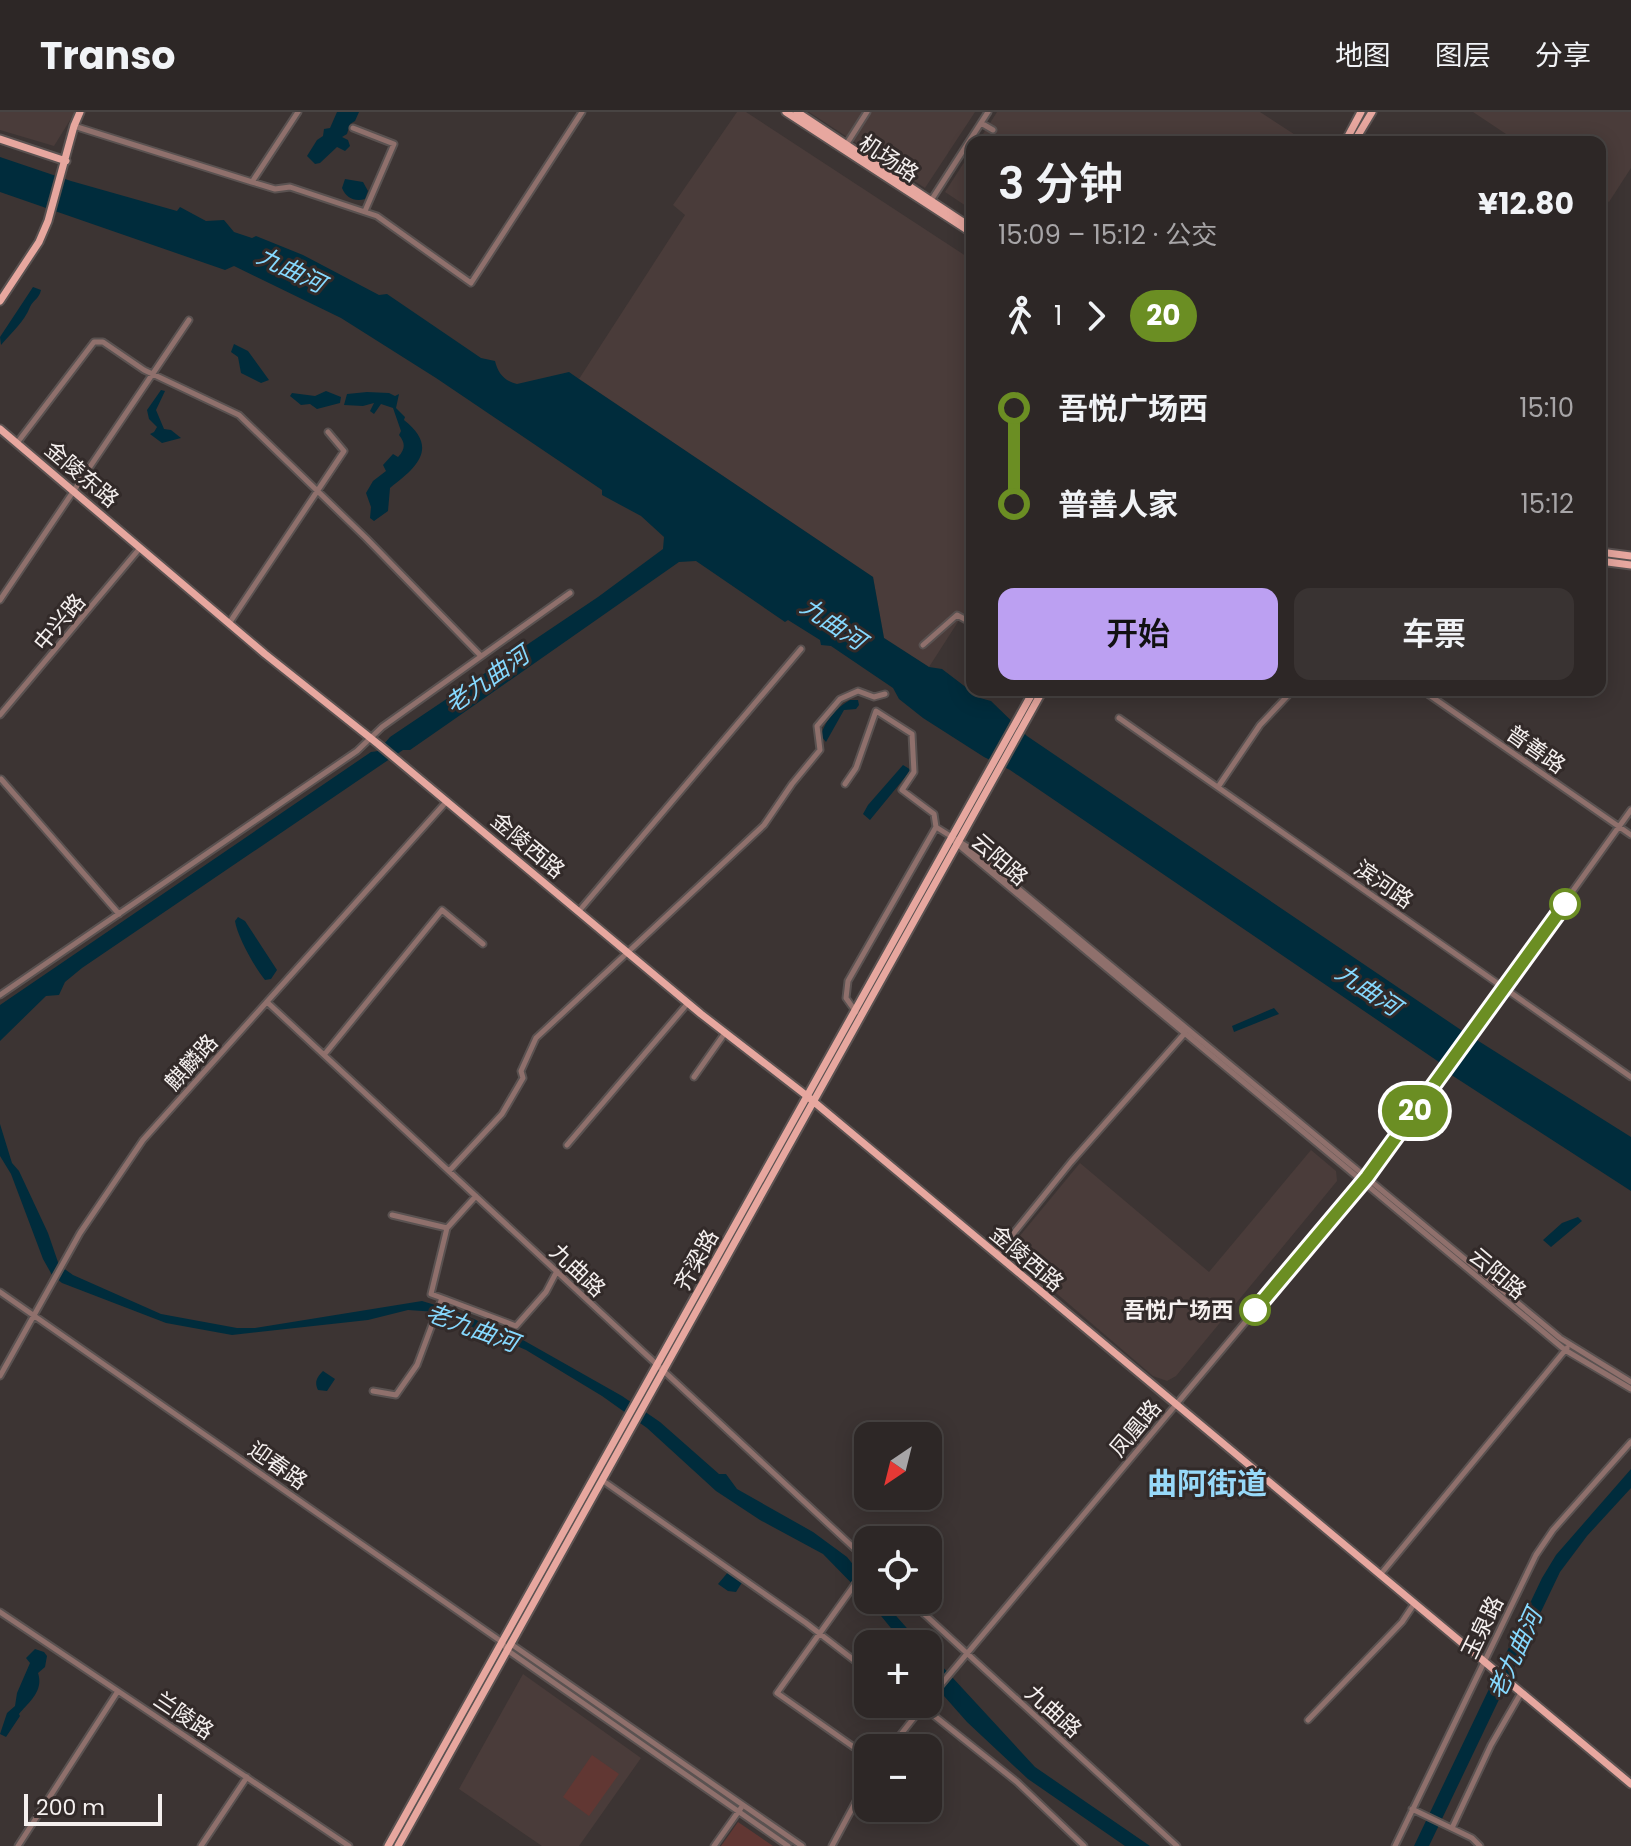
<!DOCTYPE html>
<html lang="zh">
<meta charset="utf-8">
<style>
body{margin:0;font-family:Poppins,"Noto Sans SC",sans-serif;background:#393332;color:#f1f3f6;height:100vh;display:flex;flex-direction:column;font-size:30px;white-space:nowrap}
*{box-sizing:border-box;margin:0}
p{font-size:26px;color:#a7a5a7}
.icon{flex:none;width:44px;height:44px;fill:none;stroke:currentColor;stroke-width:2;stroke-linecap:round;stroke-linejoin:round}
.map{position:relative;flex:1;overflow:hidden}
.panel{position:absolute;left:966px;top:24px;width:640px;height:560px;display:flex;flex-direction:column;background:#2d2726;border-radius:16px;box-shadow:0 4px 20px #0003,0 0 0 2px #484443}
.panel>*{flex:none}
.badge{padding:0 16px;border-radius:26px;font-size:28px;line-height:52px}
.needle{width:52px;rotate:215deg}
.tools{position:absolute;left:854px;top:1310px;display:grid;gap:16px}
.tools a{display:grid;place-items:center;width:88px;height:88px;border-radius:16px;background:#2d2726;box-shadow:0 4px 20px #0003,0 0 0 2px #484443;font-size:40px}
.scale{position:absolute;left:24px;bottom:20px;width:138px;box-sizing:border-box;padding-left:8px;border:4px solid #f5f0ef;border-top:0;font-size:22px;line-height:28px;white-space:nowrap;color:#f5f0ef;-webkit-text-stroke:6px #322a29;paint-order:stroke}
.map>.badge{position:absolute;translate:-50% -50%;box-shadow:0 0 0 4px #fff}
.legs{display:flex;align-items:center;gap:12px;height:88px;padding:0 32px;font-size:26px}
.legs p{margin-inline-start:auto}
.summary{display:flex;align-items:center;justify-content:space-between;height:136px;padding:0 32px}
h1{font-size:44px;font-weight:600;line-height:60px}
.primary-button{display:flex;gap:16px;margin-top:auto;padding:16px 32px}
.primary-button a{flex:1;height:92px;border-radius:16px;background:#bca0f2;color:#111;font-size:32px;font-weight:600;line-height:92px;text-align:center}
.primary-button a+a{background:#393332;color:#f1f3f6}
ul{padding:0 32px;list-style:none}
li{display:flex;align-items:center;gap:28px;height:96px;font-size:30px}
li i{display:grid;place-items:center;width:12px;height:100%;margin:0 10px;background:currentColor}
li i::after{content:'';width:20px;height:20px;margin:-10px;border:6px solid;border-radius:50%;background:#2d2726}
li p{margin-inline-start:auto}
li:first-child i{background:linear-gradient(#0000 50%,currentColor 0)}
li:last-child i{background:linear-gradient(currentColor 50%,#0000 0)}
header{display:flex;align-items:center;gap:48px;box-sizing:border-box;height:112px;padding:0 40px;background:#2d2726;border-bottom:2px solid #484443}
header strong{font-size:38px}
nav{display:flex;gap:44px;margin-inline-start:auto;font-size:28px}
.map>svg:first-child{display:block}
.built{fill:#4a3c3a}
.green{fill:#613733}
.water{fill:#002c3c}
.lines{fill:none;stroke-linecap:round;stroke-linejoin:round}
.minor-casing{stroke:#5a5251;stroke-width:9}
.major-casing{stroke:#5a5251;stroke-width:11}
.minor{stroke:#8f706c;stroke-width:5}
.major{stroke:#e7a79f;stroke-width:7}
.line-1-casing{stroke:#fff;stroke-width:18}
.line-1{stroke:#6b8e23;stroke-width:12}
.stop-1-dot{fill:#fff;stroke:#6b8e23;stroke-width:4}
.labels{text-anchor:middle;stroke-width:6;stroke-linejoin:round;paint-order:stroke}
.street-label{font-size:22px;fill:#f5f0ef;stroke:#322a29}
.stop-label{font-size:22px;font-weight:bold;fill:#f5f0ef;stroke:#322a29;text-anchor:end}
.water-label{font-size:24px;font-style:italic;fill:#86d9ff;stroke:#322a29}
.district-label{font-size:30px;font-weight:bold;fill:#97d9f9;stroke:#322a29}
</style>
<header>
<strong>Transo</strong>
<nav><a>地图</a><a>图层</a><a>分享</a></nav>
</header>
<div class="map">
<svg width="1631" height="1734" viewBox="0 0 1631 1734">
<rect width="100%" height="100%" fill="#3c3433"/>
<!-- built -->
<path class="built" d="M 0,0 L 75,0 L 54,34 L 0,18 Z
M 737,0 L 746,0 L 972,148 L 972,488 L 929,555 L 884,526 L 873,465 L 579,267 L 685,103 L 673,93 Z
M 809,0 L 975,0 L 925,76 Z
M 997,0 L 1260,0 L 1306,30 L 978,30 Z
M 1473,0 L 1631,0 L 1631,56 L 1609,90 L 1600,84 L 1600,30 L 1518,30 Z
M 972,38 L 972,98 L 945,80 Z
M 1311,1038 L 1336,1059 L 1337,1069 L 1176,1264 L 1167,1269 L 1153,1264 L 1014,1145 L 1014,1131 L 1080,1051 L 1209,1160 Z
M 523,1562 L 641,1646 L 579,1734 L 542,1734 L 459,1677 Z"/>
<!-- green -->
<path class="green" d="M 592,1643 L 619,1662 L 589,1704 L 563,1685 Z
M 738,1710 L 773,1734 L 721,1734 Z"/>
<!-- water -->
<path class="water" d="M 337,0 L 359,0 L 355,9 L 350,12 L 347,22 L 342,25 L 348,28 L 350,34 L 345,39 L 337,35 L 320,51 L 315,52 L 307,44 L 317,28 L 323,24 L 324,17 L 330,16 Z
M 0,45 L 71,69 L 177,99 L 180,95 L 206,109 L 224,108 L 234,120 L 252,126 L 256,124 L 303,143 L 379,183 L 387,182 L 481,246 L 495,249 C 498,261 504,269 517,272 L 569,260 L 579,267 L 873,465 L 884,526 L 929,555 L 942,557 L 980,586 L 991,589 L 1027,624 L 1080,660 L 1461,918 L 1631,1025 L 1631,1079 L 1453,964 L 1439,950 L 1010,658 L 984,645 L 923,606 L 899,587 L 893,576 L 831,534 L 821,533 L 820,528 L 788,508 L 785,510 L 696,449 L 679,450 L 446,613 L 410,638 L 403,638 L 82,856 L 65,870 L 59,883 L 46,884 L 0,929 L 0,893 L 371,640 L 378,639 L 390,625 L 598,485 L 663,437 L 664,425 L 641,404 L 602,383 L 602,378 L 436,266 L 341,206 L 234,154 L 225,158 L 0,80 Z
M 345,67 L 363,70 L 368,79 L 365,87 C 355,90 346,86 342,76 Z
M 33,175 L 41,178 C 39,187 34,187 30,195 C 24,210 12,220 1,233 L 0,225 Z
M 234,232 L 248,239 L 269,268 L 261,271 L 241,261 L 238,245 L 231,240 Z
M 161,278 L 165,279 L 156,298 L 164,317 L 171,318 L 181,326 L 162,331 L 150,322 L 154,320 L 157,315 L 149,307 L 147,298 Z
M 326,279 L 341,285 L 340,291 L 317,297 L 310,292 L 301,293 L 290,284 L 292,281 L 315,284 Z
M 367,280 L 389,281 L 395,284 L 399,282 L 396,296 L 405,305 L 404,308 C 438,335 419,354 390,376 L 388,399 L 374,409 L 370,406 L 371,395 L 366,381 L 373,369 L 386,359 L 383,353 L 393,342 L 398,345 C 406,336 405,331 399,323 L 401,319 L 393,296 L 381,292 L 374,302 L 370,299 L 374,291 L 363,294 L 344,293 L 347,282 Z
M 850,588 L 858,588 L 859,593 L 856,597 L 844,598 L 826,630 L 821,624 C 824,610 837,595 850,588 Z
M 903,653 L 911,658 L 870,708 L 863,702 L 868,693 Z
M 238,805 L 245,809 L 277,858 L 271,867 L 265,868 C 255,856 237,824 235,809 Z
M 1274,896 L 1279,902 L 1234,920 L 1232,914 Z
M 0,1012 L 12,1051 L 19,1059 L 48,1121 L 59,1153 L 73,1163 L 161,1202 L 237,1216 L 255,1216 L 422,1189 L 455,1199 L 523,1228 L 622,1284 L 660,1310 L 719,1362 L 726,1362 L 737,1377 L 813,1420 L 847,1445 L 868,1471 L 868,1488 L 823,1442 L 760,1408 L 716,1379 L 647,1316 L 602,1284 L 526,1238 L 437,1200 L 408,1198 L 368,1208 L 232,1223 L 166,1211 L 62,1171 L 52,1163 L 43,1147 L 11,1062 L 0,1044 Z
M 1578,1105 L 1582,1109 L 1551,1135 L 1543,1128 L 1562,1111 Z
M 323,1259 L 335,1267 L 327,1279 L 318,1278 C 314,1270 317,1265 323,1259 Z
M 1631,1357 L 1631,1376 L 1587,1424 L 1560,1460 L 1429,1734 L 1414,1734 L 1542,1466 L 1556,1443 Z
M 729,1459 L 743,1469 L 736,1480 L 728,1479 L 718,1472 Z
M 868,1488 L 882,1488 L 921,1532 L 904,1532 Z
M 35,1537 L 44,1540 L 47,1544 L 45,1555 L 38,1561 C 44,1579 29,1590 19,1602 L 20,1604 L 6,1625 L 0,1622 L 7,1601 L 15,1594 L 17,1581 L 30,1551 L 26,1546 Z
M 928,1539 L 1035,1655 L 1150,1734 L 1125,1734 L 1028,1667 L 967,1610 L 944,1584 L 928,1563 Z"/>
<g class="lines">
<!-- minor casing -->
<g class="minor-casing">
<path id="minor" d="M 981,11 L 993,18
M 74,14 L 252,70 L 298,0
M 353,16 L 394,32 L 365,99
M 846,33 L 867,0
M 252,70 L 275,77 L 290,75 L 377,104 L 471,171 L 582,0
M 930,90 L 988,0
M 17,331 L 94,230 L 103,230 L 144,258 L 239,303 L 366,426 L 481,544
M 0,488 L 189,208
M 230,510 L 344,339 L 328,320
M 923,533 L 957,503 L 972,511
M 1422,578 L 1631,723
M 0,603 L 140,436
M 1119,606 L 1631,965
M 1,667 L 119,802
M 845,672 L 856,656 L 876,599 L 912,622 L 914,660 L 902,678 L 934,702 L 936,715
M 1218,675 L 1260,613 L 1293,578
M 955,730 L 1565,1238 L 1631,1277
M 579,799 L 801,537
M 0,883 L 357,639 L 382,615 L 570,481
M 267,890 L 868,1449
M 856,900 L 846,886 L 848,869 L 936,715 L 968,735 L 1560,1226 L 1631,1270
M 324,943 L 442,798 L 483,832
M 694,965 L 725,921
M 567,1033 L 688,891
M 449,1059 L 502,1002 L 523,966 L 521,959 L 536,926 L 764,713 L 792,672 L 820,638 L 817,614 L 840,587 L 858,579 L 874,585 L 885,582
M 392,1103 L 447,1116
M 996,1143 L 1071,1050 L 1185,921
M 0,1180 L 502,1530 L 507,1538 L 788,1734
M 442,1186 L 516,1214 L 546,1180 L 557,1159
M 0,1264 L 80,1121 L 143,1028 L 447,689
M 373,1279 L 396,1283 L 417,1253 L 442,1186 L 431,1182 L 447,1116 L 476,1084
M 602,1368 L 806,1511 L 868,1559
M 1380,1463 L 1567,1236
M 909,1488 L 1177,1734
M 0,1500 L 349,1734
M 511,1532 L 802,1734
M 928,1588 L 1367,1065 L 1631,698
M 922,1594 L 1017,1670 L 1084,1734
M 1308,1608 L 1402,1510 L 1414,1492
M 890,1636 L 924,1593
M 865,1643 L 777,1581 L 868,1454
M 1412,1697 L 1472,1726 L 1480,1734
M 1452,1716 L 1491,1633 L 1521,1581
M 18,1734 L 118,1579
M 201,1734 L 247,1665
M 714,1734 L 741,1696
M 832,1734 L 868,1667
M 1395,1734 L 1536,1443 L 1553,1418 L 1631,1330"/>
</g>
<!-- major casing -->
<g class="major-casing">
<path id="major" d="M 786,0 L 972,121
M 797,0 L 963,110
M 0,27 L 66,49
M 1345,30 L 1361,0
M 1354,30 L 1372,0
M 0,189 L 39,130 L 48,109 L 74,14 L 80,0
M 0,317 L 265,542 L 378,632 L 701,902 L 807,984 L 1631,1672
M 1600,440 L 1631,444
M 1600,449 L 1631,453
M 388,1734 L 1034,578
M 398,1734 L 1043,578"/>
</g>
<!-- minor -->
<use href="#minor" class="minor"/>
<!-- major -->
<use href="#major" class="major"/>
</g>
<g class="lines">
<!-- line-1 casing -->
<g class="line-1-casing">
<path id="line-1" d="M 1255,1198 L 1367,1065 L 1565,792"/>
</g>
<!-- line-1 -->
<use href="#line-1" class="line-1"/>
</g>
<!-- markers -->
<g class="stop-1-dot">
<circle cx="1565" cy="792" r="14"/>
<circle cx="1255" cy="1198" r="14"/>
</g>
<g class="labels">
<!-- street labels -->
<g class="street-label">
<text transform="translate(889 46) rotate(33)" y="8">机场路</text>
<text transform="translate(82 362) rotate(40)" y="8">金陵东路</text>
<text transform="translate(59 510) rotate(-50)" y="8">中兴路</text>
<text transform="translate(1536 637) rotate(35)" y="8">普善路</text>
<text transform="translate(528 733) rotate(40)" y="8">金陵西路</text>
<text transform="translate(1000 747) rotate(41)" y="8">云阳路</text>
<text transform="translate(1384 772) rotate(35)" y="8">滨河路</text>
<text transform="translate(191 950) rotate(-48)" y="8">麒麟路</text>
<text transform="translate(1027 1146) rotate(40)" y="8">金陵西路</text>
<text transform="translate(696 1148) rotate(-61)" y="8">齐梁路</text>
<text transform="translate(578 1158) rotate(43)" y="8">九曲路</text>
<text transform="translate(1498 1161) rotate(40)" y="8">云阳路</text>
<text transform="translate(1135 1316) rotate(-50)" y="8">凤凰路</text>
<text transform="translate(278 1353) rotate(35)" y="8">迎春路</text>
<text transform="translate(1482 1515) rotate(-64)" y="8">玉泉路</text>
<text transform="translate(1054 1599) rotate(42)" y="8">九曲路</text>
<text transform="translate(184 1603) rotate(34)" y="8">兰陵路</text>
</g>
<!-- stop labels -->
<g class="stop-label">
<text x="1233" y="1206">吾悦广场西</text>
</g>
<!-- water labels -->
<g class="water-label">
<text transform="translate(291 158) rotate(26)" y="8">九曲河</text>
<text transform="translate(833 512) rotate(34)" y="8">九曲河</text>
<text transform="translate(487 568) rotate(-35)" y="8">老九曲河</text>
<text transform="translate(1368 878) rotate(34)" y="8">九曲河</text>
<text transform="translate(472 1216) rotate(20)" y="8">老九曲河</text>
<text transform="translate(1515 1542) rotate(-65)" y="8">老九曲河</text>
</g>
<!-- district labels -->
<g class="district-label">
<text x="1207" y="1382">曲阿街道</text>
</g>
</g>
</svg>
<div class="tools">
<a><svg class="needle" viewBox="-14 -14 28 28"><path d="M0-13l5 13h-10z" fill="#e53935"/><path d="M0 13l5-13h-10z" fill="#a7a5a7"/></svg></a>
<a><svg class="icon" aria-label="locate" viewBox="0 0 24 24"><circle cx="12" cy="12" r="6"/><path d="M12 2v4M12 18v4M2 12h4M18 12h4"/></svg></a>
<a>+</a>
<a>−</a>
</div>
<div class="scale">200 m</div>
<b class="badge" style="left:1415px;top:999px;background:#6b8e23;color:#fff">20</b>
<section class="panel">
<div class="summary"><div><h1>3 分钟</h1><p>15:09 – 15:12 · 公交</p></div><b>¥12.80</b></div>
<div class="legs"><svg class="icon" aria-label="walk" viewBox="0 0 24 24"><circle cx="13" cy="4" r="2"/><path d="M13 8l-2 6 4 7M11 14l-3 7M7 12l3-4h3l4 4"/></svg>1<svg class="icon" aria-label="forward" viewBox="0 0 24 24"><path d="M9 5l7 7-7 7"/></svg><b class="badge" style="background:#6b8e23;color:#fff">20</b></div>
<ul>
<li><i style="color:#6b8e23"></i><b>吾悦广场西</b><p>15:10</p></li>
<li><i style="color:#6b8e23"></i><b>普善人家</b><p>15:12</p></li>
</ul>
<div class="primary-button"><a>开始</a><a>车票</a></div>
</section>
</div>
